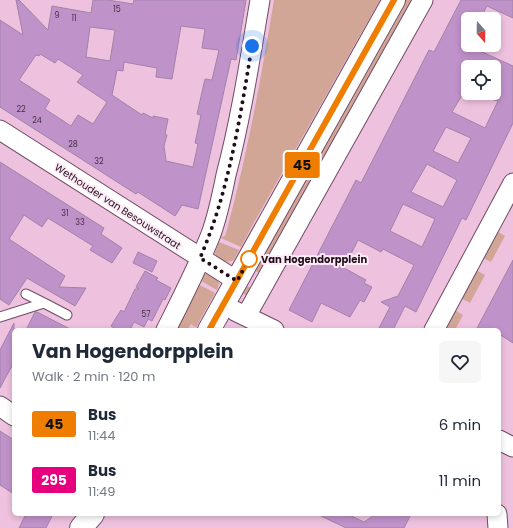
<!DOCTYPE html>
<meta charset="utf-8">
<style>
body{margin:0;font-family:Poppins,sans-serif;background:#f6f6f7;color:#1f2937;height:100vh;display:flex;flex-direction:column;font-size:15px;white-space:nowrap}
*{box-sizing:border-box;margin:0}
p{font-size:13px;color:#747a83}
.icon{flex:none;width:22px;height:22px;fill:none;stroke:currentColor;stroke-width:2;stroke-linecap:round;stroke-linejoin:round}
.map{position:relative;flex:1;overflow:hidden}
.drawer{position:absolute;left:12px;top:328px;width:489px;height:188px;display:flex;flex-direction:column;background:#fff;border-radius:6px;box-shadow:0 2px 6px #0003}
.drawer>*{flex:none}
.badge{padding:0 8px;border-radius:3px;font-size:14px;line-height:26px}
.needle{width:26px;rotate:160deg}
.tools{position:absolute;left:461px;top:12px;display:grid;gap:8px}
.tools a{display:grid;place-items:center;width:40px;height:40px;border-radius:6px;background:#fff;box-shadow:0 2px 6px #0003;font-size:20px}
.you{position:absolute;width:20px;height:20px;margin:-10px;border:3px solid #fff;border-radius:50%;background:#1a73e8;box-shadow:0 0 0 6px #1a73e833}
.map>.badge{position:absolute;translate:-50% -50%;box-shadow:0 0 0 2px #fff}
.round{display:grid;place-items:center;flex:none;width:42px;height:42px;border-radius:6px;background:#f6f6f7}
.summary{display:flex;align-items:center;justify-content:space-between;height:68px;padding:0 20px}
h1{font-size:19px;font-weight:700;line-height:30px}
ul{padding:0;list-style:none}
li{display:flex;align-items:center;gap:12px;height:56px;padding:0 20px}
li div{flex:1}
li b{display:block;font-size:15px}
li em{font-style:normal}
li .badge{min-width:44px;font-weight:700;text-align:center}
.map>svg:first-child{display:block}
.green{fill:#d2a697}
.building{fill:#c092ca;stroke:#a183a7;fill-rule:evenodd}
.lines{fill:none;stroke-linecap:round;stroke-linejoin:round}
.service-casing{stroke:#714b64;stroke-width:11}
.minor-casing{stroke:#714b64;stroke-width:21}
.tertiary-casing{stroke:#714b64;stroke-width:24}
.service{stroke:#fff;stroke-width:9}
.minor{stroke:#fff;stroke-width:19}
.tertiary{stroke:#fff;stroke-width:22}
.line-casing{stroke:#fff;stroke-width:9}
.line{stroke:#ef7d00;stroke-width:6}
.walk{stroke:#1f0f19;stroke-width:4;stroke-dasharray:0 7.2}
.stop-dot{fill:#fff;stroke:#ef7d00;stroke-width:2}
.labels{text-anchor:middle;stroke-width:4;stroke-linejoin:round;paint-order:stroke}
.number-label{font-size:8px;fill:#473045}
.street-label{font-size:10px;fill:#1f0f19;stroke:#feebf7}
.stop-label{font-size:10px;font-weight:bold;fill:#1f0f19;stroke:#feebf7;text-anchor:start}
</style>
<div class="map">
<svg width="513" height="528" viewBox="0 0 513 528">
<rect width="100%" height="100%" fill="#eec1de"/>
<!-- green -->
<path class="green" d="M 274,0 L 380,0 L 252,226 L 241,247 L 221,238 L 222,236 L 224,237 L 226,233 C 247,156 261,79 274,0 Z
M 404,0 L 416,0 L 249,297 L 242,293 L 247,286 L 251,288 L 260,273 L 255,271 L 259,264 L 256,262 Z
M 495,230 L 505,236 L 491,262 L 481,257 Z
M 219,242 L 239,250 L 234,260 C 225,264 219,260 215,253 Z
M 474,269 L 485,275 L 470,303 L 459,297 Z
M 205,274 C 211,274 217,277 219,283 L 217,290 L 201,281 Z
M 198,284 L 215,293 L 196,327 L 191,324 L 187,330 L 176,330 Z
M 453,309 L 463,315 L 455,330 L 442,330 Z"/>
<!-- building -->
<path class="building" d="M 16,0 L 19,0 L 48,30 L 52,6 L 91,13 L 93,0 L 108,0 L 133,4 L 134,0 L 246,0 L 236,60 L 231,59 L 198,209 L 182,205 L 175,216 L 138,192 L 136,194 L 0,107 L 0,20 L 23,35 ZM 181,26 L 205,29 L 202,48 L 219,50 L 212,80 L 205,79 L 197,114 L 201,115 L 195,143 L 198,144 L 193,167 L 166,161 L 164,146 L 167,135 L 165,134 L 168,119 L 153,116 L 153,118 L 143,113 L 142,115 L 112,95 L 117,70 L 123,71 L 124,62 L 157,68 L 156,77 L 172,79 ZM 90,27 L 115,30 L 110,61 L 86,57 ZM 40,54 L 55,63 L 58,59 L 83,75 L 77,82 L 107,102 L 93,124 L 78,115 L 71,126 L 45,109 L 50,100 L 19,80 L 36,55 L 39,56 Z
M 461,0 L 513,0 L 513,18 L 487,6 L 480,19 L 468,19 L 467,45 L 513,66 L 513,123 L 466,220 L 462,218 L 416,312 L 405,306 L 393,330 L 378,330 L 390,307 L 381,302 L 398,296 L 414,265 L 383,249 L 381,252 L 358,240 L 344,268 L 366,280 L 364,283 L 372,287 L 364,302 L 360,300 L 350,317 L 321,303 L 312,322 L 289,310 L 356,180 L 361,183 L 429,50 L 434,52 ZM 468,67 L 494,67 L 494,100 L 498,101 L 485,128 L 452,112 L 468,85 ZM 446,127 L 471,138 L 458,163 L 433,151 ZM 427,164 L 457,180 L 443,207 L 411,192 ZM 403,204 L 435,219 L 422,247 L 390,231 Z
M 0,162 L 104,228 L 101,234 L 122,248 L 112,263 L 90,250 L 93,246 L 48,218 L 42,227 L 24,215 L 9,239 L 65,276 L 59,287 L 86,288 L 75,306 L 27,278 L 9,305 L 0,299 Z
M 138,252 L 157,261 L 152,272 L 133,263 Z
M 513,260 L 513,343 L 499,334 L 499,330 L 476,330 Z
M 145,271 L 158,278 L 156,280 L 171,288 L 165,300 L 163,299 L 152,321 L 148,319 L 144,327 L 134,322 L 130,330 L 117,330 L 111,326 L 121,310 L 124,312 L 135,289 L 139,289 L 136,287 Z
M 35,312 L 37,312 L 72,330 L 26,330 Z
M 14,323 L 14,362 L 0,388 L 0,350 Z
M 0,431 L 14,440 L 14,494 L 0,485 Z
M 26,514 L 53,514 L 46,528 L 19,528 Z
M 317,514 L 347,514 L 364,522 L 376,514 L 411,514 L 404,528 L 346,528 Z"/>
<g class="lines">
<!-- service casing -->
<g class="service-casing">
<path id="service" d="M 26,294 L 44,303
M 0,317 L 44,303 L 67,315"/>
</g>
<!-- minor casing -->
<g class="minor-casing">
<path id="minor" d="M 0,130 L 237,281
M 235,311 L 274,330
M 246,316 L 423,0
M 166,330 C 182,298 198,267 211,234 C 218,215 222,195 226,175 C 241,118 250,59 260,0
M 434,330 L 513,183
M 0,406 L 14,416
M 499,440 L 513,447
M 497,514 L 498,528"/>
</g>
<!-- tertiary casing -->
<g class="tertiary-casing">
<path id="tertiary" d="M 209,330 L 394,0
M 81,528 L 93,514"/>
</g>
<!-- service -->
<use href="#service" class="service"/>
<!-- minor -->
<use href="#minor" class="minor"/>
<!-- tertiary -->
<use href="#tertiary" class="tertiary"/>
</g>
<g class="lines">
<!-- line casing -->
<g class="line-casing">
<path id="line" d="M 209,330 L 394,0"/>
</g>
<!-- line -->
<use href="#line" class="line"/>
<!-- walk -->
<path class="walk" d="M 249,259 L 237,281 L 200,258 C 229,192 240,117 252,46"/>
</g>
<!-- markers -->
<circle class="stop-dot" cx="249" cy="259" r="8"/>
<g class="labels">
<!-- number labels -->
<g class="number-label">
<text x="117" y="12">15</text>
<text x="57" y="18">9</text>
<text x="74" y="21">11</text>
<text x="21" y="112">22</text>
<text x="37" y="123">24</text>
<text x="73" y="147">28</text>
<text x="99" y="164">32</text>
<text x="65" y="216">31</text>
<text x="80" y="225">33</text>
<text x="146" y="317">57</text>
</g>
<!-- street labels -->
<g class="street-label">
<text transform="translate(118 206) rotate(33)" y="4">Wethouder van Besouwstraat</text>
</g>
<!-- stop labels -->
<g class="stop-label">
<text x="261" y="263">Van Hogendorpplein</text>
</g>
</g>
</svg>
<div class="tools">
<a><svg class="needle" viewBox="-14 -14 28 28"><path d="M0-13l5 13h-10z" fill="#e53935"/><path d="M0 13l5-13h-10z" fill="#747a83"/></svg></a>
<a><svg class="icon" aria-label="locate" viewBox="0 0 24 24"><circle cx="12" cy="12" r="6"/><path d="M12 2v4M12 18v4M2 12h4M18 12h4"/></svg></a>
</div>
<div class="you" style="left:252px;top:46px"></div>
<b class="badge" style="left:302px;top:165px;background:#ef7d00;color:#111">45</b>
<section class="drawer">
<div class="summary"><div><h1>Van Hogendorpplein</h1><p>Walk · 2 min · 120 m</p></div><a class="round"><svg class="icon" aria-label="heart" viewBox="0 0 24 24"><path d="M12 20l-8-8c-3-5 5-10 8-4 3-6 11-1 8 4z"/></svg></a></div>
<ul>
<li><span class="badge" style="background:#ef7d00;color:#111">45</span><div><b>Bus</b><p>11:44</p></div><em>6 min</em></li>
<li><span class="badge" style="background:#e6007e;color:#fff">295</span><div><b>Bus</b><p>11:49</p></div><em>11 min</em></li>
</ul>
</section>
</div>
